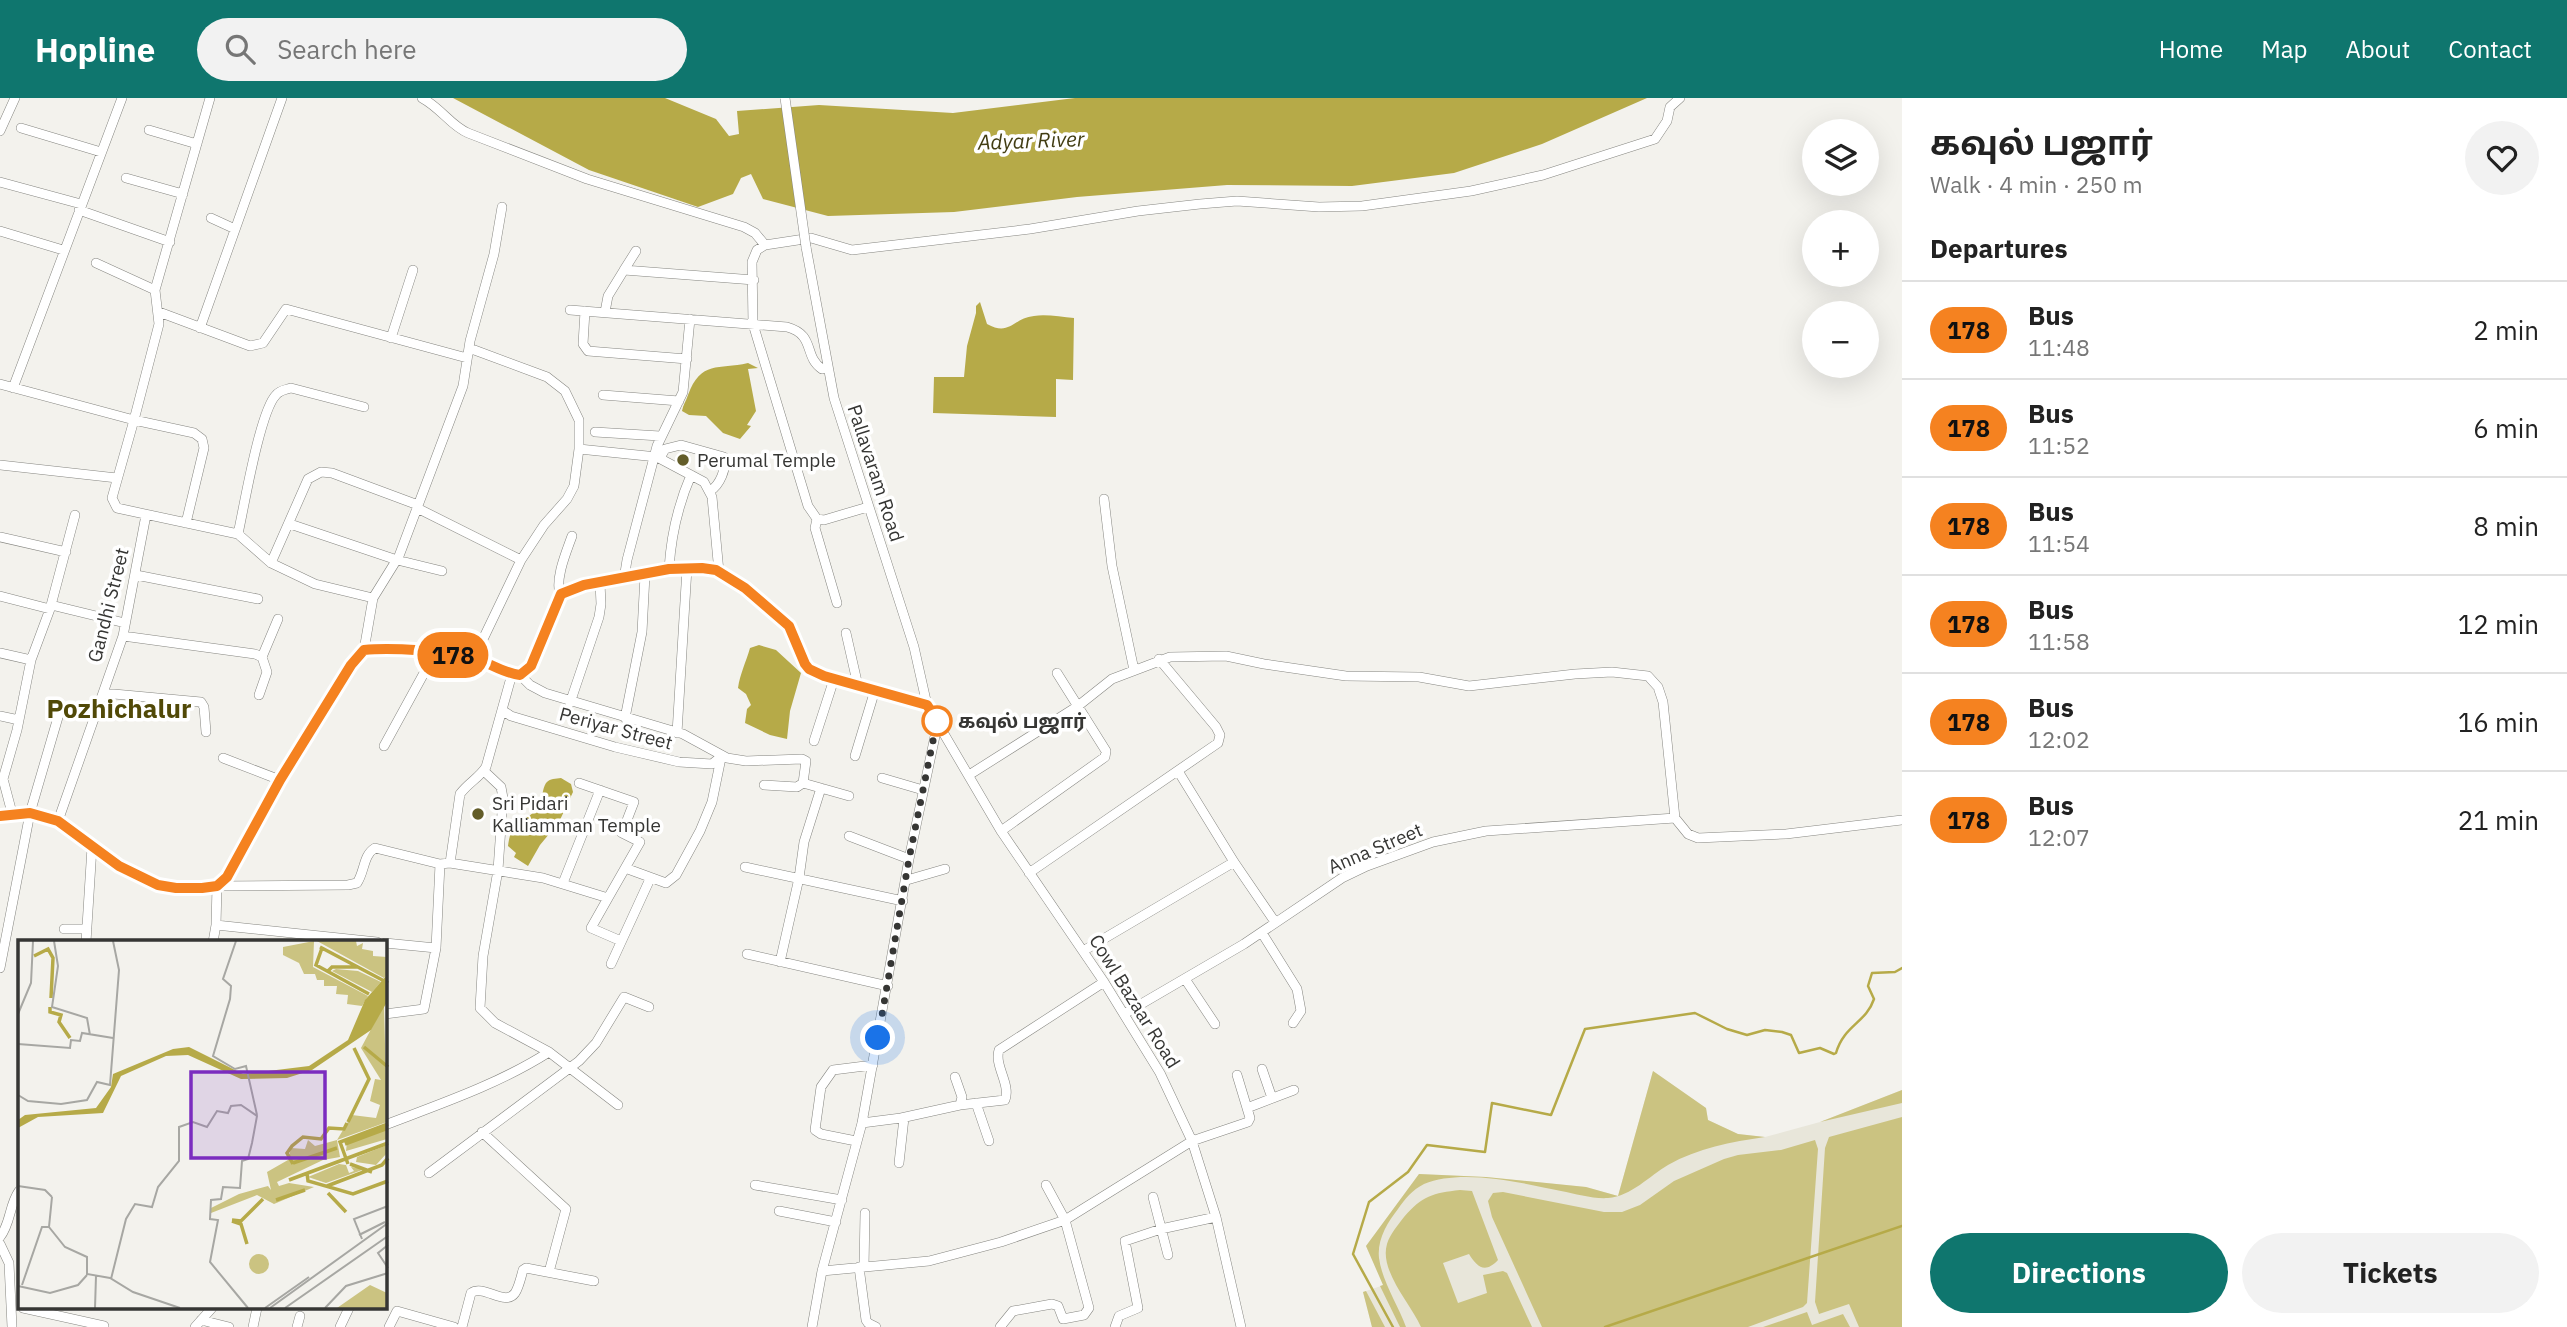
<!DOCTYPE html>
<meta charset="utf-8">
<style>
body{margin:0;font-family:"IBM Plex Sans","Noto Sans Tamil",sans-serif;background:#f2f2f2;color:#222;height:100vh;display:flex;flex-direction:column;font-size:26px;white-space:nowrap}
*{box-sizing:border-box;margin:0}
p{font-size:23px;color:#767676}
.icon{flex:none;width:38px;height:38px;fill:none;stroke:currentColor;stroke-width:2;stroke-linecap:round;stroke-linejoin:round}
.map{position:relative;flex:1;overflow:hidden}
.sheet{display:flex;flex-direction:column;background:#fff;width:665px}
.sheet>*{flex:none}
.badge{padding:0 14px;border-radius:23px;font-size:24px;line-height:46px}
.fabs{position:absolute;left:1802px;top:21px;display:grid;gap:14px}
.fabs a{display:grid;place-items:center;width:77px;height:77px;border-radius:50%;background:#fff;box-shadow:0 7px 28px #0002;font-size:35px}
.you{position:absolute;width:35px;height:35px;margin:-18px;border:5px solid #fff;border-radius:50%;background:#1a73e8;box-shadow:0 0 0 10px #1a73e833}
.map>.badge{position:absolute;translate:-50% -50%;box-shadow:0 0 0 4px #fff}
h2{padding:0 28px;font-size:26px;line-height:63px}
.round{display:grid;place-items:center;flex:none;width:74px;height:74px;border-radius:37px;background:#f2f2f2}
.summary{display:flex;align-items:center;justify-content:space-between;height:119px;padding:0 28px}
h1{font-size:33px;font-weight:700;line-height:52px}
.action{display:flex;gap:14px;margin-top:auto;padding:14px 28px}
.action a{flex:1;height:80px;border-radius:42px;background:#0f766e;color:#fff;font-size:28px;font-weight:700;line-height:80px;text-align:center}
.action a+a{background:#f2f2f2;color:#222}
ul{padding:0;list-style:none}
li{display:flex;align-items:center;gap:21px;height:98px;padding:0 28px;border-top:2px solid #e0e0e0}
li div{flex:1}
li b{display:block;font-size:26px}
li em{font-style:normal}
li .badge{min-width:77px;font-weight:700;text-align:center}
header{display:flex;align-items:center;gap:42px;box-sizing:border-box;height:98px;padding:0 35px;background:#0f766e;color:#fff}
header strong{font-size:33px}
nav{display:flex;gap:38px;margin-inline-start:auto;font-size:24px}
.search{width:490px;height:63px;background:#f2f2f2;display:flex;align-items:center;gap:18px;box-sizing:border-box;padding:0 24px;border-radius:38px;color:#767676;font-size:26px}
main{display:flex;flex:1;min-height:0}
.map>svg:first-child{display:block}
.built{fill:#e8e6da}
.green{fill:#cbc381}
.water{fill:#b6aa48}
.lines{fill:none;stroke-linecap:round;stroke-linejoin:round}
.stream{stroke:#b6aa48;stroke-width:2.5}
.minor-casing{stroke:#868681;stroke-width:10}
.minor{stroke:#fff;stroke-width:9}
.minor-bridge-casing{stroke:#868681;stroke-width:10;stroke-linecap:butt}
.minor-bridge{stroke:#fff;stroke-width:9}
.line-casing{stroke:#fff;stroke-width:16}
.line{stroke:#f58220;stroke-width:10}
.walk{stroke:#363634;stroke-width:7;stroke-dasharray:0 12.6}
.poi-dot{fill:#635d29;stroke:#fff;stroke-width:2.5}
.stop-dot{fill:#fff;stroke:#f58220;stroke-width:3.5}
.labels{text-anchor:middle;stroke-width:7;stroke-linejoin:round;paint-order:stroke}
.poi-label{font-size:19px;fill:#363634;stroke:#fff;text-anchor:start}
.street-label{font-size:19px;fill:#363634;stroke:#fff}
.stop-label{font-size:19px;font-weight:bold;fill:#363634;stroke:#fff;text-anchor:start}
.water-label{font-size:21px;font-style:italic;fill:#423d13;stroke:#fff}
.district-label{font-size:26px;font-weight:bold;fill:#514907;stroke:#fff}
.inset-river{fill:none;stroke:#b6aa48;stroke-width:3.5}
.inset-road{fill:none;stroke:#a7a7a3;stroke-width:2}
.view{fill:#7b2cbf;fill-opacity:0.15;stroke:#7b2cbf;stroke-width:3.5}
.inset-edge{fill:none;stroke:#363634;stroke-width:3.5}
</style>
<header>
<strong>Hopline</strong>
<div class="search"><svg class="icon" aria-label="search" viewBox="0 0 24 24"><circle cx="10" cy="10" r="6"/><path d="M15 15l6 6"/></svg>Search here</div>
<nav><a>Home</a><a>Map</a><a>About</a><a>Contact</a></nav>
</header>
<main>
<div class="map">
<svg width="1902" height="1229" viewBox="0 0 1902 1229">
<rect width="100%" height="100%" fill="#f3f2ed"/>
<!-- built -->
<path class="built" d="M 1653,973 L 1706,1010 L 1708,1022 L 1738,1036 L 1765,1039 L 1820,1024 L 1902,992 L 1902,1229 L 1372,1229 L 1363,1194 L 1384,1187 L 1366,1148 L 1419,1076 L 1486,1079 L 1586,1089 L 1618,1098 Z"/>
<!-- green -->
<path class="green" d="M 1653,973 L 1706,1010 L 1708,1022 L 1738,1036 L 1765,1039 C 1731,1044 1698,1050 1668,1067 C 1649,1078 1632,1098 1608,1100 C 1593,1101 1576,1096 1561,1093 C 1522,1085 1462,1070 1424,1086 C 1412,1092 1405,1101 1398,1111 C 1387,1125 1377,1142 1379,1160 C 1382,1183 1398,1207 1406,1229 L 1400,1229 L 1380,1188 L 1383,1187 L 1366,1148 L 1419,1076 L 1486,1079 L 1586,1089 L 1618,1098 Z
M 1902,992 L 1902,1005 L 1820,1024 Z
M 1902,1019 L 1902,1229 L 1859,1229 L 1849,1206 L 1819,1216 L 1815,1204 L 1825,1050 L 1829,1039 Z
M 1815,1042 L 1818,1051 L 1807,1205 L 1803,1209 L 1748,1229 L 1542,1229 L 1492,1119 L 1488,1103 L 1493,1095 L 1503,1094 L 1604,1114 L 1622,1114 L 1640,1107 L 1674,1083 L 1724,1061 L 1738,1057 L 1781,1052 Z
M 1460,1092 L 1472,1093 L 1498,1162 C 1485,1176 1477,1169 1469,1156 L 1443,1165 L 1458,1205 L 1487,1195 L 1483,1177 L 1503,1173 L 1507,1175 L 1532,1229 L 1421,1229 C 1411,1206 1379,1173 1387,1146 C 1390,1136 1398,1127 1404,1119 C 1422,1098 1433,1095 1460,1092 Z
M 1366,1193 L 1385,1229 L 1372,1229 L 1363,1194 Z
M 1807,1214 L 1812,1227 L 1843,1216 L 1850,1229 L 1763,1229 Z"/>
<!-- water -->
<path class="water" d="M 453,0 L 665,0 L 716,21 L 729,38 L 739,36 L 737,13 L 819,7 L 953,15 L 1075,0 L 1647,0 L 1542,46 L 1454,75 L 1352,88 L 1227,87 L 1077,99 L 954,114 L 828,118 L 763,101 L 751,76 L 741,80 L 733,96 L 698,109 L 589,72 Z
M 980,204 L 987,226 C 1010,239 1013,220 1034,218 C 1046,216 1061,219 1074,220 L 1073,282 L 1056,281 L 1056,319 L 933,315 L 934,279 L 964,279 L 967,248 L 976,215 L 976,208 Z
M 748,265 L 758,270 L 748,271 L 756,313 L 747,327 L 751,328 L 740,341 L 723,335 L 706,318 L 689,317 L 682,313 C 683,307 686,303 688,297 C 701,262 718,272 748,265 Z
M 759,547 L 776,552 L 801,575 L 790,613 L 787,641 L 770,637 L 745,625 L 747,611 L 751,607 L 746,596 L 738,590 C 740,576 746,564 750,550 Z
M 561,680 L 571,686 L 573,694 L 559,724 L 540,747 L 528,768 L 514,759 L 516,755 L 508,748 C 512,716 528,728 539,706 C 543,700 542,691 546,685 C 550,680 556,681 561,680 Z"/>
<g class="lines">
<!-- stream -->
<path class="stream" d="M 1393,1229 L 1353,1156 L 1369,1104 L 1408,1074 L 1427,1047 L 1485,1054 L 1492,1005 L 1551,1017 L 1585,931 L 1695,915 L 1727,931 L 1747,937 L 1765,932 L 1782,934 L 1791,937 L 1799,955 L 1820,950 L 1834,956 L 1836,955 C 1844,927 1866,925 1874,901 L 1868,888 L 1872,875 L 1895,874 L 1902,870
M 1605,1229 L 1902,1128"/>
<!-- minor casing -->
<g class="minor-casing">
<path id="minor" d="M 422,0 C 441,10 451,28 468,35 L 587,81 L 744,129 L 755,135 L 765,147
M 21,30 L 101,54
M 149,32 L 197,46
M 0,33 L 15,0
M 126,80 L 183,96
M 0,84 L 81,106
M 79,112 L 170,144
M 211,120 L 235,131
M 0,133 L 63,152
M 806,149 L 834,300 L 914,549 L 927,607
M 636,153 L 624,172 L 754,182
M 96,165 L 155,192
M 570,212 L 787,229 C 816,237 803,258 822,271 L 827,270
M 585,213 L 583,246 L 588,253 L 687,261
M 159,214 L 250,248 L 263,245 L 286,211 L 467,260
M 605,214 L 608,198 L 624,172
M 200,230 L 282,0
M 391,240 L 413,172
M 469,250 L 547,279 L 565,293 L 579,322 L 579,351 L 574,388 L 567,401 L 544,427 L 521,462 L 474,560
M 0,286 L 134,322 L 112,400 L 117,410 L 238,436 L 271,465 L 315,486 L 373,500
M 13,290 L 122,0
M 603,297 L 679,303
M 595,334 L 660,338
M 579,351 L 657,359 L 704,384 L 712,399 L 719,474
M 660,360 L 665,351 L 681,347 L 724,359 C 727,370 720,387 710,393
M 0,367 L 117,380
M 1104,401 L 1112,468 L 1134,572
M 868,409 L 824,422 L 817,421 L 808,408 L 753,226 L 752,164 L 757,152 L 765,147 L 811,140 L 852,152 L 1030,131 L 1138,113 L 1200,106 L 1237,103 L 1319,109 L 1362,108 L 1471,93 L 1543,77 L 1655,41 L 1667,23 L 1670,9 L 1680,0
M 417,410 L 521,462
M 817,421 L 815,430 L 837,505
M 186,425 L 204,350 L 202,341 L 194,335 L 134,322 L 159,226 L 155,192 L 210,0
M 290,426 L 397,462 L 442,473
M 238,436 C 244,409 260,313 276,297 C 280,292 285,292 291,290 L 364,309
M 0,439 L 66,454
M 271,465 L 308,381 L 321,374 L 332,375 L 418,407
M 669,471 C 671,438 678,407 691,377
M 136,477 L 258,501
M 624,481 L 627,462 L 657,348 L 683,294 L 690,221
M 560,497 C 555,480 566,455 572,438
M 0,498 L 50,511
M 51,507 L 125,525
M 846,535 L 858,588
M 123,538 L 255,556 L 262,559 L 267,574 L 259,597
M 364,552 L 373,500 L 399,458 L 463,288 L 470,243 L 494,156 L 502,109
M 0,555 L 31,562
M 262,559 L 278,521
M 520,577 L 530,587 L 545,595 L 683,636 L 727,660 L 746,663 L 802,661 L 806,663 L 803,685
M 103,595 L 201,604 L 204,609 L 206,634
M 570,605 L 599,519 L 601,506 L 600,485
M 502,612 L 511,618 L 615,649 L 679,664 L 712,666 L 722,658
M 0,618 L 19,622
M 625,620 L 642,534 L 645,477
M 677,635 L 687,470
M 814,643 L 834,581
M 384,648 L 435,555
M 855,658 L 875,592
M 223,660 L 280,682
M 484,673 L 501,689 L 503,700 L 498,772 L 483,858 L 480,910 L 495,925 L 549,954 L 618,1007
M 1178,673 L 1234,764 L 1275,824
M 969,677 L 1078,608 L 1112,581 L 1170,559 L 1226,558 L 1264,566 L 1346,578 L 1419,579 L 1469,588 L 1575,576 L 1612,574 L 1648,578 L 1658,589 L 1663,604 L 1675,720 L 1688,736 L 1698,740 L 1786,736 L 1902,722
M 882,680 L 923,692
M 803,685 L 849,698
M 764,687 L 797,689 L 803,685
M 12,715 L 3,681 L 17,632 L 31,562 L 50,511 L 75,417
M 0,718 L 30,715 L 58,723 L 119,768 L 158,787 L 176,790 L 202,790 L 217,788 L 227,779 L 280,682 L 351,567 L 364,552 C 392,549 447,553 474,560 C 490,565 503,575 520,577 L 531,568 L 555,505 L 560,496 L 566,492 L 671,471 L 702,470 L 716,472 L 745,490 L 789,529 L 805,566 L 809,571 L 824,578 L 927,607 L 1001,733 L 1104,884 L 1160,975 L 1192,1043 L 1216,1119 L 1241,1229
M 58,723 L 123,538 L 146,417
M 1001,733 L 1105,659 L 1106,653 L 1057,575
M 849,738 L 909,761
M 450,765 L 460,696 C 468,685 479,680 486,669 L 512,576
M 745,769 L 903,803
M 625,770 L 666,785 L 676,777 L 700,733 L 712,704 L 721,660
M 1029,775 L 1218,645 L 1220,637 L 1216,629 L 1159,561
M 907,782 L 945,771
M 563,785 L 600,692
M 608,800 L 591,830 L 621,843
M 64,831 L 87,831
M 1262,835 L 1297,891 L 1301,913 L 1293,925
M 86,844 L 92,749
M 213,844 L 216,827
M 377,844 L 216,827 L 217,788 L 348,787 L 357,785 C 365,773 363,757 375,750 L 440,766 L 450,765 L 543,780 L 608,800 L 640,744 L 622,735 L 634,704 L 579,685
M 385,845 L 436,850
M 1083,853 L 1234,764
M 747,856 L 888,888
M 780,864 L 799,780 L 804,744 L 821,690
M 611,866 L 650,781
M 0,870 L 30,715 L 61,609
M 1185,881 L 1215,926
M 385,916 L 424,911 L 436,850 L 440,766
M 1124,916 L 1244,846 L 1342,780 L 1367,768 L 1433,744 L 1486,733 L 1675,720
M 1262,971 L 1272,1000
M 976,1005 L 989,1043
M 960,1007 L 1005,1002 C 1011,986 994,968 999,952 L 1104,884
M 1247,1010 L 1294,992
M 862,1025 L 901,1020 L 960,1007 L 962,999 L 955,979
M 385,1027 C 440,1006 499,986 549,954
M 482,1034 L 566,1111 L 549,1174
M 856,1043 L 821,1036 L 815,1032 L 821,989 L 833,972 L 873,967
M 899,1065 L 904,1020
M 429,1075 L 579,963 L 596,945 L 624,899 L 649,909
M 755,1087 L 842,1102
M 1153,1099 L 1168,1157
M 779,1113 L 836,1124
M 0,1139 C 11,1125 9,1107 19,1093
M 0,1146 L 9,1165 L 12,1229
M 859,1169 L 866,1222 L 868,1225 L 876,1229
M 864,1169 L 865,1115
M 822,1173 L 929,1163 L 1001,1144 L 1065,1122 L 1192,1043 L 1248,1024 L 1250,1020 L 1237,977
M 23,1210 L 104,1228
M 201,1222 L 229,1229
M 195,1229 L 212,1210
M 253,1229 L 257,1210
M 297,1229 L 300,1218
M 340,1229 L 349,1210
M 389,1229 L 397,1213 L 454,1229
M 462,1229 L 471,1195 C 484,1186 505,1209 515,1195 C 519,1189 521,1179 523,1172 L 526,1170 L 594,1183
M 812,1229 L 822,1173 L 862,1025 L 909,761 L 938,624
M 1000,1229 L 1013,1213 L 1052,1206 L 1058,1208 L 1063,1221 L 1084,1217 L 1089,1210 L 1065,1122 L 1046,1087
M 1115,1229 L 1119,1218 L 1138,1210 L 1125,1143 L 1161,1131 L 1216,1119"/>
</g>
<!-- minor -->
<use href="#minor" class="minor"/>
<!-- minor-bridge casing -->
<g class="minor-bridge-casing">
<path id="minor-bridge" d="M 785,0 L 806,149"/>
</g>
<!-- minor-bridge -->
<use href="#minor-bridge" class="minor-bridge"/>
</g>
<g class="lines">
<!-- line casing -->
<g class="line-casing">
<path id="line" d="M 0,718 L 30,715 L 58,723 L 119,768 L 158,787 L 176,790 L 202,790 L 217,788 L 227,779 L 280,682 L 351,567 L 364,552 C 391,549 448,553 474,560 C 490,565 503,575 520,577 L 531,568 L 561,496 L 584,487 L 669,471 L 702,470 L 716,472 L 745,490 L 789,528 L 805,566 L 809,571 L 824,578 L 927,607 L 938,624"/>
</g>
<!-- line -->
<use href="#line" class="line"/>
<!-- walk -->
<path class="walk" d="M 878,940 L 909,761 L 937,623"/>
</g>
<!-- markers -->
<g class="poi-dot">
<circle cx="683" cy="362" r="7"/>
<circle cx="478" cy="716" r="7"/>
</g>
<circle class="stop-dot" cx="937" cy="623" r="14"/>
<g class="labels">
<!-- poi labels -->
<g class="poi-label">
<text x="697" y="369">Perumal Temple</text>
<text x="492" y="712">Sri Pidari<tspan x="492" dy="22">Kalliamman Temple</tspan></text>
</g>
<!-- street labels -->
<g class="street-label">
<text transform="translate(876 375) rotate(72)" y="7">Pallavaram Road</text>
<text transform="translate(108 507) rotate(-76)" y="7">Gandhi Street</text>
<text transform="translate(616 630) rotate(15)" y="7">Periyar Street</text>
<text transform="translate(1375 750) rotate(-23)" y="7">Anna Street</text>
<text transform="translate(1135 903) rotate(58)" y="7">Cowl Bazaar Road</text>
</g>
<!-- stop labels -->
<g class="stop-label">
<text x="958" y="630">கவுல் பஜார்</text>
</g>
<!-- water labels -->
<g class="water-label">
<text transform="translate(1031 43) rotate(-2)" y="7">Adyar River</text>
</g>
<!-- district labels -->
<g class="district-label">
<text x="119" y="620">Pozhichalur</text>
</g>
</g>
<!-- overview -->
<g transform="translate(18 842)">
<rect width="369" height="369" fill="#f3f2ed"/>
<path d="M 296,1 L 295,27 L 350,56 L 344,66 L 329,64 L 330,55 L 318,54 L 319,46 L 306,46 L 306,40 L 299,40 L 297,34 L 286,34 L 281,23 L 265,15 L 265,7 ZM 299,1 L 338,1 L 339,6 L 345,3 L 344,9 L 355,11 L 355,16 L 369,17 L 369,35 L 366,38 ZM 318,29 L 340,31 L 363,42 L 354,52 L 314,31 ZM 366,65 L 369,182 L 319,200 L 322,217 L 305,220 L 259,242 L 261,246 L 271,243 L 296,247 L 256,264 L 239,255 L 193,273 L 193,268 L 221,254 L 250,246 L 253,250 L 249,232 L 270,220 L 273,208 L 287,209 L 290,200 L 297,206 L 319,200 L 334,175 L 358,178 L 362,165 L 352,161 L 357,139 L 363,140 L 343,108 ZM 369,186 L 369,199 L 328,211 L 329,202 ZM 369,205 L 369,213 L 358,225 L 338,222 L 339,217 ZM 321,224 L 328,225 L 331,233 L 336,231 L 333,227 L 347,229 L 308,243 L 290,237 ZM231 324a10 10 0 1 1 20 0a10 10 0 1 1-20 0ZM 352,345 L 369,353 L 369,368 L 319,368 Z" fill="#cbc381"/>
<path d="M 369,35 L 369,62 L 353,90 L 294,130 L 269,138 L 223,139 L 170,115 L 148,116 L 103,136 L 85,173 L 20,177 L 0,188 L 0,180 L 7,175 L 78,168 L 93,147 L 95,134 L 155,109 L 171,107 L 225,134 L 291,126 L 330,100 L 347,60 Z" fill="#b6aa48"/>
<path class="inset-river" d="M 302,7 L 370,43M 304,8 L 298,25 L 351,54M 16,16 L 30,9 L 35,18 L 33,58M 309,32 L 314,27 L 339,27M 32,67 L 32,72 L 43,75 L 41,82 L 52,98M 346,107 L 370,127M 330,182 L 351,139 L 336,108M 327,204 L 370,188M 275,223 L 319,208M 275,224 L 269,213 L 274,206 L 285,197 L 303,199 L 311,188 L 326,189 L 329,183M 330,224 L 322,202 L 370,184M 332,224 L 354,232M 289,233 L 290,241 L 335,254 L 370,241M 271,240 L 370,203M 309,246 L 364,225 L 370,218M 310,253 L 328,272M 258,260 L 287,250M 214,280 L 223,281 L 245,259M 214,281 L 223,284 L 229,304"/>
<path class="inset-road" d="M 36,1 L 40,26 L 34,67 L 69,78 L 72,95M 218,1 L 205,39 L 213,46 L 212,59 L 195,116 L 217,129 L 228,126 L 239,175M 0,74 L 13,43 L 15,1M 0,104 L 52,108 L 53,100 L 62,101 L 64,93 L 95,98M 0,155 L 10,161 L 43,164 L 69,160 L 79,142 L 92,145 L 101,30 L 95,1M 0,246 L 27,250 L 34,257M 34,257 L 31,287 L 47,307 L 69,317 L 69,334 L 92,338 L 115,352 L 162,368M 341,295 L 367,282M 344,299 L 336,279 L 370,266M 370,305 L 360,313 L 370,328M 93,339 L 108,279 L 117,264 L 134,267 L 140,247 L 161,221 L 161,187 L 175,182 L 189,187 L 199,171 L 210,173 L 213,166 L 223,165 L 239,176 L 234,203 L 230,219 L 224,221 L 222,248 L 205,247 L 203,259 L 193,260 L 192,279 L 200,280 L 192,322 L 230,368M 4,345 L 24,287 L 31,287M 0,346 L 32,353 L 60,345 L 69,335M 77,368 L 78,336M 247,368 L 291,337M 252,368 L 370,283M 267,368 L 370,296M 307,368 L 328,346 L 370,333"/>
<path class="view" d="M 173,132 L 307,132 L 307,218 L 173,218 Z"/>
<rect width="369" height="369" class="inset-edge"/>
</g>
</svg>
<div class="fabs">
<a><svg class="icon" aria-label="layers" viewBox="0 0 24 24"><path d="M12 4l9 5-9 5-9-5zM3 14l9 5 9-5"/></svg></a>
<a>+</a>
<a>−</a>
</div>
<div class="you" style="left:878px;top:940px"></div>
<b class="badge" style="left:453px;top:557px;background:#f58220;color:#111">178</b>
</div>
<section class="sheet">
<div class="summary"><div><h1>கவுல் பஜார்</h1><p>Walk · 4 min · 250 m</p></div><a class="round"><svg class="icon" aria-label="heart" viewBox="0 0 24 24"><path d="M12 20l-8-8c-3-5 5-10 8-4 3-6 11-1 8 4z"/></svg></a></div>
<h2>Departures</h2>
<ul>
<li><span class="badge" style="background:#f58220;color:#111">178</span><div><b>Bus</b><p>11:48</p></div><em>2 min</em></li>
<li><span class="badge" style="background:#f58220;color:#111">178</span><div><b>Bus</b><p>11:52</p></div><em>6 min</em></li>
<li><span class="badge" style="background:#f58220;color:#111">178</span><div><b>Bus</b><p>11:54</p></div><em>8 min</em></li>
<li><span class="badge" style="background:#f58220;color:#111">178</span><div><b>Bus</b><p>11:58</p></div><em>12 min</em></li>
<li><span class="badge" style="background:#f58220;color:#111">178</span><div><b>Bus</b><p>12:02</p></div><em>16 min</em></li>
<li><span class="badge" style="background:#f58220;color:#111">178</span><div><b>Bus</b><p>12:07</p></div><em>21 min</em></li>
</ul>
<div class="action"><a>Directions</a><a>Tickets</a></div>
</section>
</main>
